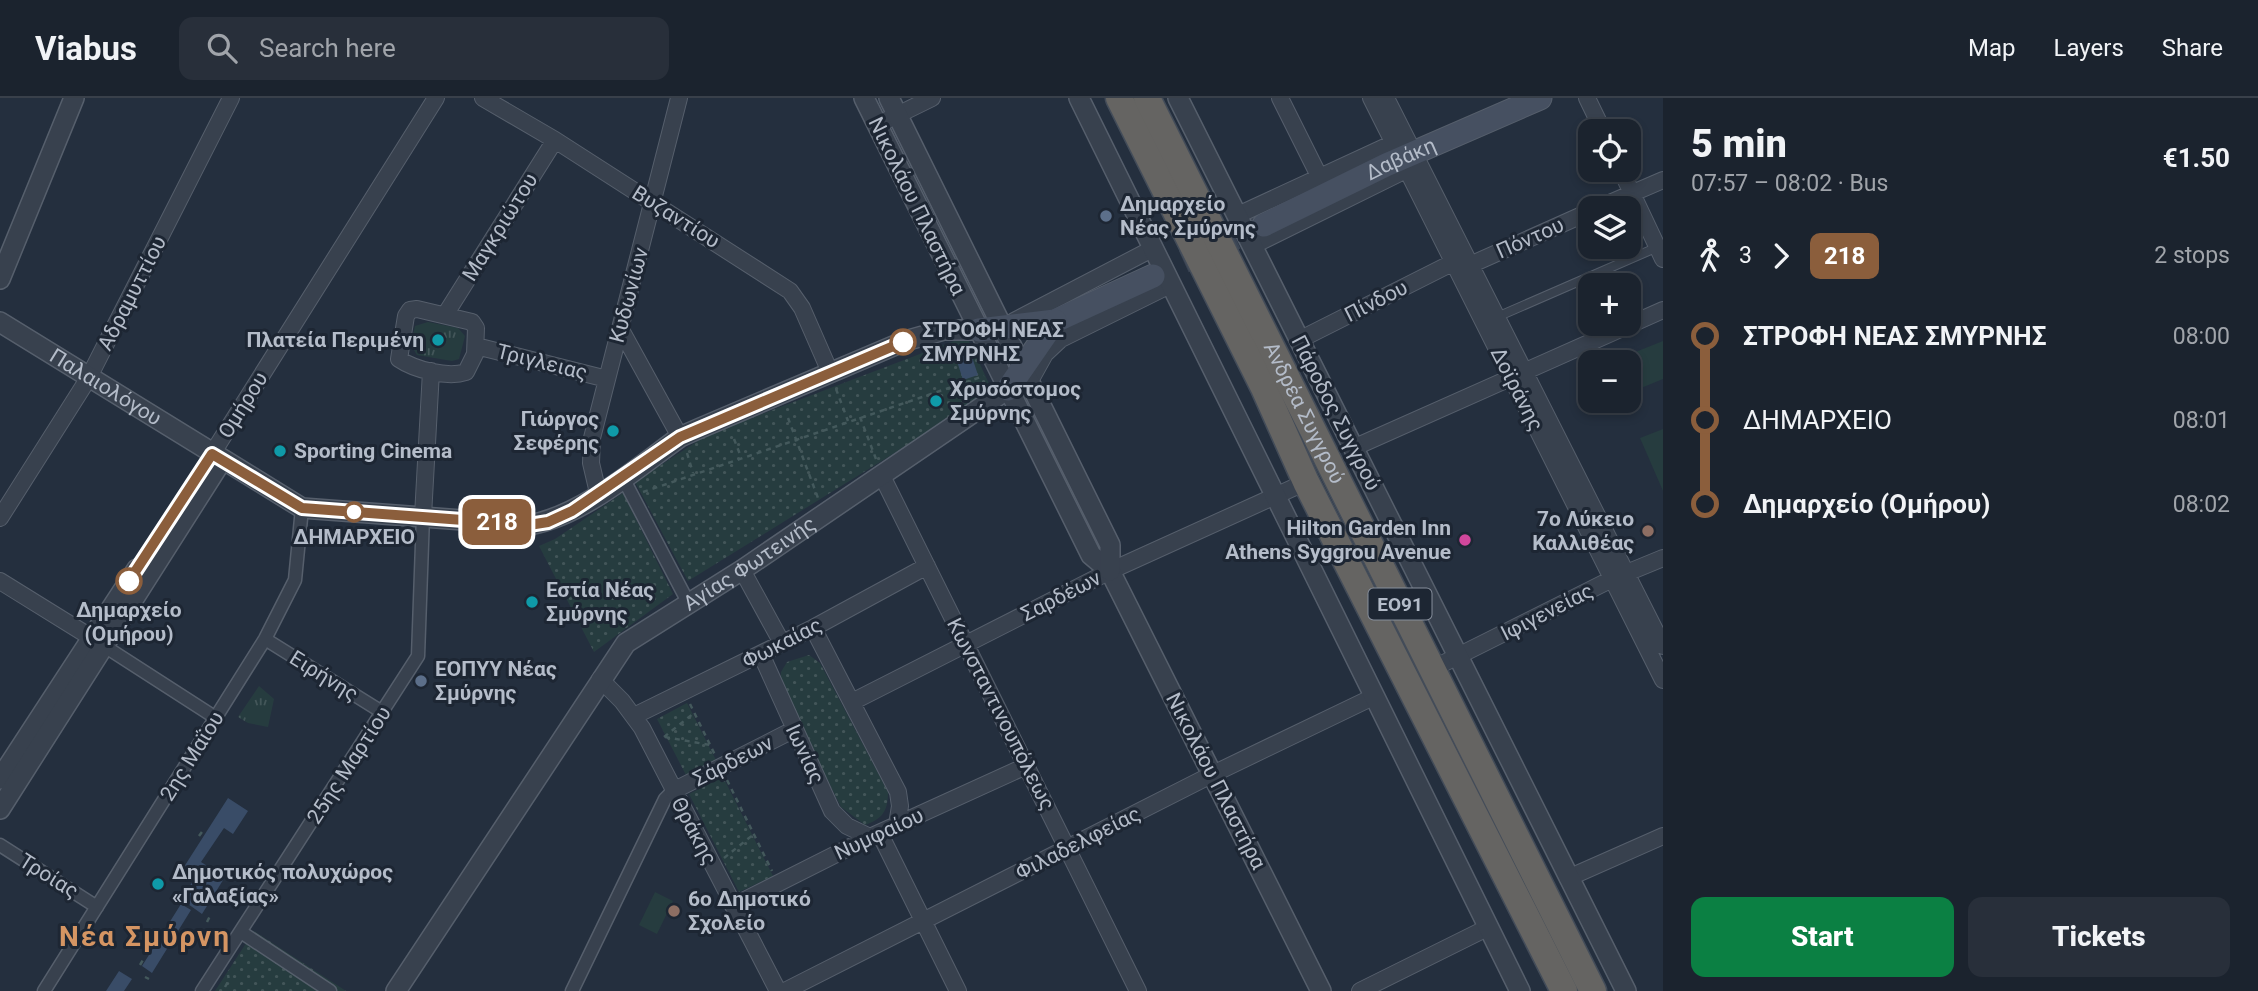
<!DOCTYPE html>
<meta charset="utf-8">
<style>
body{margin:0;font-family:Roboto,sans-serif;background:#282f3a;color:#f1f3f6;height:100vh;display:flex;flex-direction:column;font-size:26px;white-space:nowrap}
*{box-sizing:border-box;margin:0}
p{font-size:23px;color:#a0a4aa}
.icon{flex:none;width:38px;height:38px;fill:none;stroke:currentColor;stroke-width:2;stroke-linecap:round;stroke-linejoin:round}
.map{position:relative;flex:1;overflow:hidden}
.sheet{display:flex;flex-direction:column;background:#1b232e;width:595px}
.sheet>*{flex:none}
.badge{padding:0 14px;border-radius:10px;font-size:24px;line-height:46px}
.fabs{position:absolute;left:1578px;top:21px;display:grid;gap:14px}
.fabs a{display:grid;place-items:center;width:63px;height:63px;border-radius:14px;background:#1b232e;box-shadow:0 4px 10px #0003,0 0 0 2px #39404a;font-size:35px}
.map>.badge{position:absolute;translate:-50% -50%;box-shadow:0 0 0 4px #fff}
.legs{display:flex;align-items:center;gap:10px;height:77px;padding:0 28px;font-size:23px}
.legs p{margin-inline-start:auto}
.headline{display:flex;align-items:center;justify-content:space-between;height:119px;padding:0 28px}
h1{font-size:38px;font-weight:800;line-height:52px}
.action{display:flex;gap:14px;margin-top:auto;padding:14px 28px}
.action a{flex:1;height:80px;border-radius:14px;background:#0b8043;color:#fff;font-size:28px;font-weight:800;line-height:80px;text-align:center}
.action a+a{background:#282f3a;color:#f1f3f6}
ul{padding:0 28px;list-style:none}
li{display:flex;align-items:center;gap:24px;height:84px;font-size:26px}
li i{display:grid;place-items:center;width:10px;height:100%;margin:0 9px;background:currentColor}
li i::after{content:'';width:18px;height:18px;margin:-9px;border:5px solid;border-radius:50%;background:#1b232e}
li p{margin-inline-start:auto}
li:first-child i{background:linear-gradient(#0000 50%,currentColor 0)}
li:last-child i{background:linear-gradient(currentColor 50%,#0000 0)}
header{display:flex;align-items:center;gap:42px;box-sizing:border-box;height:98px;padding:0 35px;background:#1b232e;border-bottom:2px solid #39404a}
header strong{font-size:33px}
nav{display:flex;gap:38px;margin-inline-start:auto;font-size:24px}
.search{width:490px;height:63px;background:#282f3a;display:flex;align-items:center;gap:18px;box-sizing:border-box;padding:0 24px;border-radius:14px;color:#a0a4aa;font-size:26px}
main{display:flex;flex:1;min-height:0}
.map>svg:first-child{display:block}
.grass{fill:url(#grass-tufts)}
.park{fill:url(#park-dots)}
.pitch{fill:#263c3f}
.water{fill:#394c67}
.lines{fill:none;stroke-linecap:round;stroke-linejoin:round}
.secondary-tunnel{stroke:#3a4453;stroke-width:23;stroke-dasharray:23 11;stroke-linecap:butt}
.service-casing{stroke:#565f6c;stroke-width:10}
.pedestrian-casing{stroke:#565f6c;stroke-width:15}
.minor-casing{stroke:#565f6c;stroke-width:18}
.tertiary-casing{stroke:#565f6c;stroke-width:22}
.secondary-casing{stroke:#565f6c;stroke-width:25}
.trunk-casing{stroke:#434c59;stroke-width:29}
.path{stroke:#44595c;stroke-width:2.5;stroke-dasharray:5 5;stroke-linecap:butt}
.service{stroke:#38414e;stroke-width:8}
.pedestrian{stroke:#38414e;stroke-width:12}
.minor{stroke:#38414e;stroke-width:16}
.tertiary{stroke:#38414e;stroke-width:19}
.secondary{stroke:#465061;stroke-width:23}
.trunk{stroke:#656462;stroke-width:26}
.line-1-casing{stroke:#fff;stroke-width:16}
.line-1{stroke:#8b5e3c;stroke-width:10}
.service-dot{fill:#5c6f8a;stroke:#1d2633;stroke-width:2.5}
.culture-dot{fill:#0f9aa8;stroke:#1d2633;stroke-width:2.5}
.stop-1-dot{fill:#fff;stroke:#8b5e3c;stroke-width:3.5}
.education-dot{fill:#8d6e63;stroke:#1d2633;stroke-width:2.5}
.hotel-dot{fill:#d1479c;stroke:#1d2633;stroke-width:2.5}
.labels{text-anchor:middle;stroke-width:6;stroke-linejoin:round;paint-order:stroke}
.shield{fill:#1d2633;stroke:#878f9c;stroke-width:2}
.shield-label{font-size:19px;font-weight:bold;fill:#b4bcc9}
.street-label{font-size:21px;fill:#b4bcc9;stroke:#1d2633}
.poi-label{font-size:21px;font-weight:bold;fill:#b4bcc9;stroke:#1d2633;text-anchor:start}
.stop-label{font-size:21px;font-weight:bold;fill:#b4bcc9;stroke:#1d2633}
.district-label{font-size:28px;font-weight:bold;letter-spacing:2px;fill:#d59563;stroke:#1d2633}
</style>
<header>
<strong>Viabus</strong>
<div class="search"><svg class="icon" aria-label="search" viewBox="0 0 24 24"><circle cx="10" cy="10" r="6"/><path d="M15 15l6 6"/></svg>Search here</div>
<nav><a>Map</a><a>Layers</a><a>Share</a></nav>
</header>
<main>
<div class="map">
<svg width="1663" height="893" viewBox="0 0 1663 893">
<defs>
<pattern id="grass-tufts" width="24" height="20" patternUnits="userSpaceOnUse" patternTransform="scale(1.75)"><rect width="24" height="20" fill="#263c3f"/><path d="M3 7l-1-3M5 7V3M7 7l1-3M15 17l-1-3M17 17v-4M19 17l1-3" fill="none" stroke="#435659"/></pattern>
<pattern id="park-dots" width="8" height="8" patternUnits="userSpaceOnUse" patternTransform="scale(1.75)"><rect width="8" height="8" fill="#263c3f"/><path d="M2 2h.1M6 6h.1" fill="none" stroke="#435659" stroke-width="1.8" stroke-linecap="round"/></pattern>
</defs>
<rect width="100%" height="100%" fill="#242f3e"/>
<!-- grass -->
<path class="grass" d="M 428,224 L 458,230 L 465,238 L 459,261 L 452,263 L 417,257 L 411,247 L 415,228 Z
M 259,588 L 274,601 L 268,629 L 248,625 L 238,619 Z"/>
<!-- park -->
<path class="park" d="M 962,240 L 968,241 L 993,294 L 688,483 L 635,384 L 707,337 Z
M 623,395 L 673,496 L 594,554 L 539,448 L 555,441 Z
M 809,557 L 820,565 L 888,694 C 888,712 883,721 865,727 L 841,709 L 780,587 L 781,574 L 787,564 Z
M 687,605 L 717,664 L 687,679 L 657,621 Z
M 723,679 L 773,778 L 739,794 L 689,696 Z
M 254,833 L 346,893 L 215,893 Z"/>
<!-- pitch -->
<path class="pitch" d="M 1663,243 L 1663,281 L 1629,295 L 1629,264 L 1613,263 Z
M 1663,331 L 1663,393 L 1640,340 Z
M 655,794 L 673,803 L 657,836 L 639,827 Z"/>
<!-- water -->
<path class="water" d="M 971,256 L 978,277 L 963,282 L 956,260 Z
M 228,700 L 248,713 L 233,736 L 224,730 L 201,764 L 225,779 L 202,816 L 181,801 L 195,780 L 182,772 Z
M 181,806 L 191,812 L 152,875 L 142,868 Z
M 119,873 L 132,881 L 124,893 L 106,893 Z"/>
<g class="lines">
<!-- secondary-tunnel -->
<path class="secondary-tunnel" d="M 1153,178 L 1264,127"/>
<!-- service casing -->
<g class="service-casing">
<path id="service" d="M 1497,219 L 1660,148"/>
</g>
<!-- pedestrian casing -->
<g class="pedestrian-casing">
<path id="pedestrian" d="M 623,380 L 688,504
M 265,541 L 382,614
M 98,544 L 216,620
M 0,747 L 97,809
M 241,834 L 330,893
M 44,893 L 265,541 L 295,482 L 302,410
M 202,893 L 418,558 L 423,418
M 572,893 L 665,701 L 673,693"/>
</g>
<!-- minor casing -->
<g class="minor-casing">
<path id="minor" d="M 483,0 L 555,42 L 790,193 L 802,210 L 830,274
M 1280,0 L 1320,80
M 1371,0 L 1663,582
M 1386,0 L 1663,548
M 1587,0 L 1603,33
M 877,27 L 932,0
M 1621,72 L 1663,161
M 1598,110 L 1663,82
M 1238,117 L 1400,42
M 1252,148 L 1416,67
M 1470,167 L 1591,113
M 417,211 L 472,224 L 476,230 L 475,256 L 466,274 C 448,280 415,272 399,261 L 406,218 L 410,212 Z
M 445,217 L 555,42
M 1014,223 L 1152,151
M 620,230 L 680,339
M 1299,242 L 1454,164
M 476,248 L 607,281
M 1030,283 L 1045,256 L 1061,241 L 1170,187
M 1353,350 L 1663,212
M 212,356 L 436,0
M 882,378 L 1138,893
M 598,395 L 591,365 L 592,340 L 679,0
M 423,418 L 431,273
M 0,420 L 88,281 L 231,0
M 742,472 L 782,545
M 0,483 L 92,540
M 813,530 L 898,694 L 900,708 L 897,727
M 761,556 L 832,713 L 847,728 L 870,739
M 1432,571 L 1612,481 L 1663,460
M 600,581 L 622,603 L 642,630 L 778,893
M 852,604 L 1110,473 L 1306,384
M 634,618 L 813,530 L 927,468
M 673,693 L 793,632
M 880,736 L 958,893
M 1568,780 L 1663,738
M 733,808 L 870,739 L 1026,668
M 785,893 L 1213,676 L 1373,599
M 1360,893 L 1487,830"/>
</g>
<!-- tertiary casing -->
<g class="tertiary-casing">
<g id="tertiary">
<path d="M 864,0 L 1091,457 L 1110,473 L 1321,893"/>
<path d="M 889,0 L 1110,447 L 1110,473"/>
<path d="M 1079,0 L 1520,893"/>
<path d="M 1178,0 L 1626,893"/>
<path d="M 0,181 L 74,0"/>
<path id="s1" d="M 0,224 L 302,410 L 529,427 C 582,418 637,370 680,339 L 698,331 L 905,243 L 944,232 L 979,232"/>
<path d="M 0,681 L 137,471"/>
<path d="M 0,711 L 222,362"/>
<path id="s2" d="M 396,893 L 626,545 L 742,472 L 1008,291"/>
</g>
</g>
<!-- secondary casing -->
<g class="secondary-casing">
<g id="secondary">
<path id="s3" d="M 1264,127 L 1386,67 L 1540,0"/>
<path d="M 979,232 L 1055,223 L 1153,178"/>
<path d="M 1008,291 L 1055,223"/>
</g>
</g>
<!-- trunk casing -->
<g class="trunk-casing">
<g id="trunk">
<path d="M 1119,0 L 1264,290 L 1306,384 L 1564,893"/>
<path id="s4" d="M 1147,0 L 1593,893"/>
</g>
</g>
<!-- path -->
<path class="path" d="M 836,291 L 848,323
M 860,319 L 876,361
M 788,320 L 818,400
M 734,341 L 741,359
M 687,355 L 693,375
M 643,394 L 984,278
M 690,606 L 715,657
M 664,639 L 694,615
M 665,639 L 710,647
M 727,682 L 772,773
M 199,738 L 204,731
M 724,760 L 754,736
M 178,770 L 179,769
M 207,824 L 210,818
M 140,867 L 143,862
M 145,879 L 149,881
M 225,889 L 229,882 L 228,877"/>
<!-- service -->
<use href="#service" class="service"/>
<!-- pedestrian -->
<use href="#pedestrian" class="pedestrian"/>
<!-- minor -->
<use href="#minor" class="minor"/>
<!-- tertiary -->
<use href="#tertiary" class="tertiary"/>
<!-- secondary -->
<use href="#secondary" class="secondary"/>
<!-- trunk -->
<use href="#trunk" class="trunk"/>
</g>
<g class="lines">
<!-- line-1 casing -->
<g class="line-1-casing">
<path id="line-1" d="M 129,483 L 212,356 L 302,410 L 529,427 L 548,424 L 572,413 L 680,339 L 903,244"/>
</g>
<!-- line-1 -->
<use href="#line-1" class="line-1"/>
</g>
<!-- markers -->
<g class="service-dot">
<circle cx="1106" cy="118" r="7"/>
<circle cx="421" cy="583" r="7"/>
</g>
<g class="culture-dot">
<circle cx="438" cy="242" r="7"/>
<circle cx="936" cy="303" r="7"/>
<circle cx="613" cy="333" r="7"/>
<circle cx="280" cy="353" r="7"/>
<circle cx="532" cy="504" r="7"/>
<circle cx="158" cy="786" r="7"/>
</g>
<g class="stop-1-dot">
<circle cx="903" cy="244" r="12"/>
<circle cx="354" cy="414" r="9"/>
<circle cx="129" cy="483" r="12"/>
</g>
<g class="education-dot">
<circle cx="1648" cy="433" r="7"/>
<circle cx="674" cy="813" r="7"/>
</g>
<circle class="hotel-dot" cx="1465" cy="442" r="7"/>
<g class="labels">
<!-- shield labels -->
<rect class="shield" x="1368.5" y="490.5" width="63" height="31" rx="5"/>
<g class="shield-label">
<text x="1400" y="513">ΕΟ91</text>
</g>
<!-- street labels -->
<g class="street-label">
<text dy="7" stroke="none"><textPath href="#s3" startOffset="152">Δαβάκη</textPath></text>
<text transform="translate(917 108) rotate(64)" y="7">Νικολάου Πλαστήρα</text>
<text transform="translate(676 119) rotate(32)" y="7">Βυζαντίου</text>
<text transform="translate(500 129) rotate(-58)" y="7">Μαγκριώτου</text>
<text transform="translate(1530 140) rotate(-24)" y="7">Πόντου</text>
<text transform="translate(132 195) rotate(-63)" y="7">Αδραμυττίου</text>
<text transform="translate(629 197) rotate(-75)" y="7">Κυδωνίων</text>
<text transform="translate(1376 203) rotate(-27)" y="7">Πίνδου</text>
<text transform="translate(542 264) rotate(14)" y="7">Τριγλειας</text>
<text dy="7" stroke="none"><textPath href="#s1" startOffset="124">Παλαιολόγου</textPath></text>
<text transform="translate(1517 291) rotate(63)" y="7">Δοϊράνης</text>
<text transform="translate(243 307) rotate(-58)" y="7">Ομήρου</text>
<text dy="7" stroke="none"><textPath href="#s4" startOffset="352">Ανδρέα Συγγρού</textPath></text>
<text transform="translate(1336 315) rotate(63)" y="7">Πάροδος Συγγρού</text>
<text dy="7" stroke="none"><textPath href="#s2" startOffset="564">Αγίας Φωτεινής</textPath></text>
<text transform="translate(1061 498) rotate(-27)" y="7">Σαρδέων</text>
<text transform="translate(1547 514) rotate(-27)" y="7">Ιφιγενείας</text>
<text transform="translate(782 545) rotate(-27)" y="7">Φωκαίας</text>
<text transform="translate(324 578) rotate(32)" y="7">Ειρήνης</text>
<text transform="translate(1001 616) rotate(63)" y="7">Κωνσταντινουπόλεως</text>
<text transform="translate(805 656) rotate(65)" y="7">Ιωνίας</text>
<text transform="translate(192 658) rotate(-58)" y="7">2ης Μαΐου</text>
<text transform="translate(733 663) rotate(-27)" y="7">Σάρδεων</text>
<text transform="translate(349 667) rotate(-57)" y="7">25ης Μαρτίου</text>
<text transform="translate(1216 683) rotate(63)" y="7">Νικολάου Πλαστήρα</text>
<text transform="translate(694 733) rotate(62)" y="7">Θράκης</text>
<text transform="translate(879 736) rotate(-25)" y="7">Νυμφαίου</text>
<text transform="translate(1078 745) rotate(-27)" y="7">Φιλαδελφείας</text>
<text transform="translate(49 778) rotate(32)" y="7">Τροίας</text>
</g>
<!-- poi labels -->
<g class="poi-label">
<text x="1120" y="113">Δημαρχείο<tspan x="1120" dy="24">Νέας Σμύρνης</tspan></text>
<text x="424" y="249" text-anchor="end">Πλατεία Περιμένη</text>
<text x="950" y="298">Χρυσόστομος<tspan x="950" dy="24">Σμύρνης</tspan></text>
<text x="599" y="328" text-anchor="end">Γιώργος<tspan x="599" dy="24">Σεφέρης</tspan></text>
<text x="294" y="360">Sporting Cinema</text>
<text x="1634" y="428" text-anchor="end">7ο Λύκειο<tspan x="1634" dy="24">Καλλιθέας</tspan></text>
<text x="1451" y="437" text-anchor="end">Hilton Garden Inn<tspan x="1451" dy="24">Athens Syggrou Avenue</tspan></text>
<text x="546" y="499">Εστία Νέας<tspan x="546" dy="24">Σμύρνης</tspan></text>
<text x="435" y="578">ΕΟΠΥΥ Νέας<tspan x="435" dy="24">Σμύρνης</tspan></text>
<text x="172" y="781">Δημοτικός πολυχώρος<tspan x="172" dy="24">«Γαλαξίας»</tspan></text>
<text x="688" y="808">6ο Δημοτικό<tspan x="688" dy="24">Σχολείο</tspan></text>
</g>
<!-- stop labels -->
<g class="stop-label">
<text x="922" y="239" text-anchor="start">ΣΤΡΟΦΗ ΝΕΑΣ<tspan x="922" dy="24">ΣΜΥΡΝΗΣ</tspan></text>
<text x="354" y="446">ΔΗΜΑΡΧΕΙΟ</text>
<text x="129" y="519">Δημαρχείο<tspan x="129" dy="24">(Ομήρου)</tspan></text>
</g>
<!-- district labels -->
<g class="district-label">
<text x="145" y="848">Νέα Σμύρνη</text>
</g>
</g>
</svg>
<div class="fabs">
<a><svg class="icon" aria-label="locate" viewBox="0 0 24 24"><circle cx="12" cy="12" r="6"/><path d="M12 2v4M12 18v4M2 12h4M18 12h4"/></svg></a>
<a><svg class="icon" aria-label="layers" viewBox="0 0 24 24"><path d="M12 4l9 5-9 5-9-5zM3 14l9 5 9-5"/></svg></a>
<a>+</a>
<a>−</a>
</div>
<b class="badge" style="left:497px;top:424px;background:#8b5e3c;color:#fff">218</b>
</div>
<section class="sheet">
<div class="headline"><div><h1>5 min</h1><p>07:57 – 08:02 · Bus</p></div><b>€1.50</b></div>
<div class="legs"><svg class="icon" aria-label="walk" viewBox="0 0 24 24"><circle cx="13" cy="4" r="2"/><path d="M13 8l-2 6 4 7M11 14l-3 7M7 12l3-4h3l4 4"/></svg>3<svg class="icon" aria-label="forward" viewBox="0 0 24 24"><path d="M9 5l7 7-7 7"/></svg><b class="badge" style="background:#8b5e3c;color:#fff">218</b><p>2 stops</p></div>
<ul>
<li><i style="color:#8b5e3c"></i><b>ΣΤΡΟΦΗ ΝΕΑΣ ΣΜΥΡΝΗΣ</b><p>08:00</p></li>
<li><i style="color:#8b5e3c"></i><span>ΔΗΜΑΡΧΕΙΟ</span><p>08:01</p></li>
<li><i style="color:#8b5e3c"></i><b>Δημαρχείο (Ομήρου)</b><p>08:02</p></li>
</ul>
<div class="action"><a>Start</a><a>Tickets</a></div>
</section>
</main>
